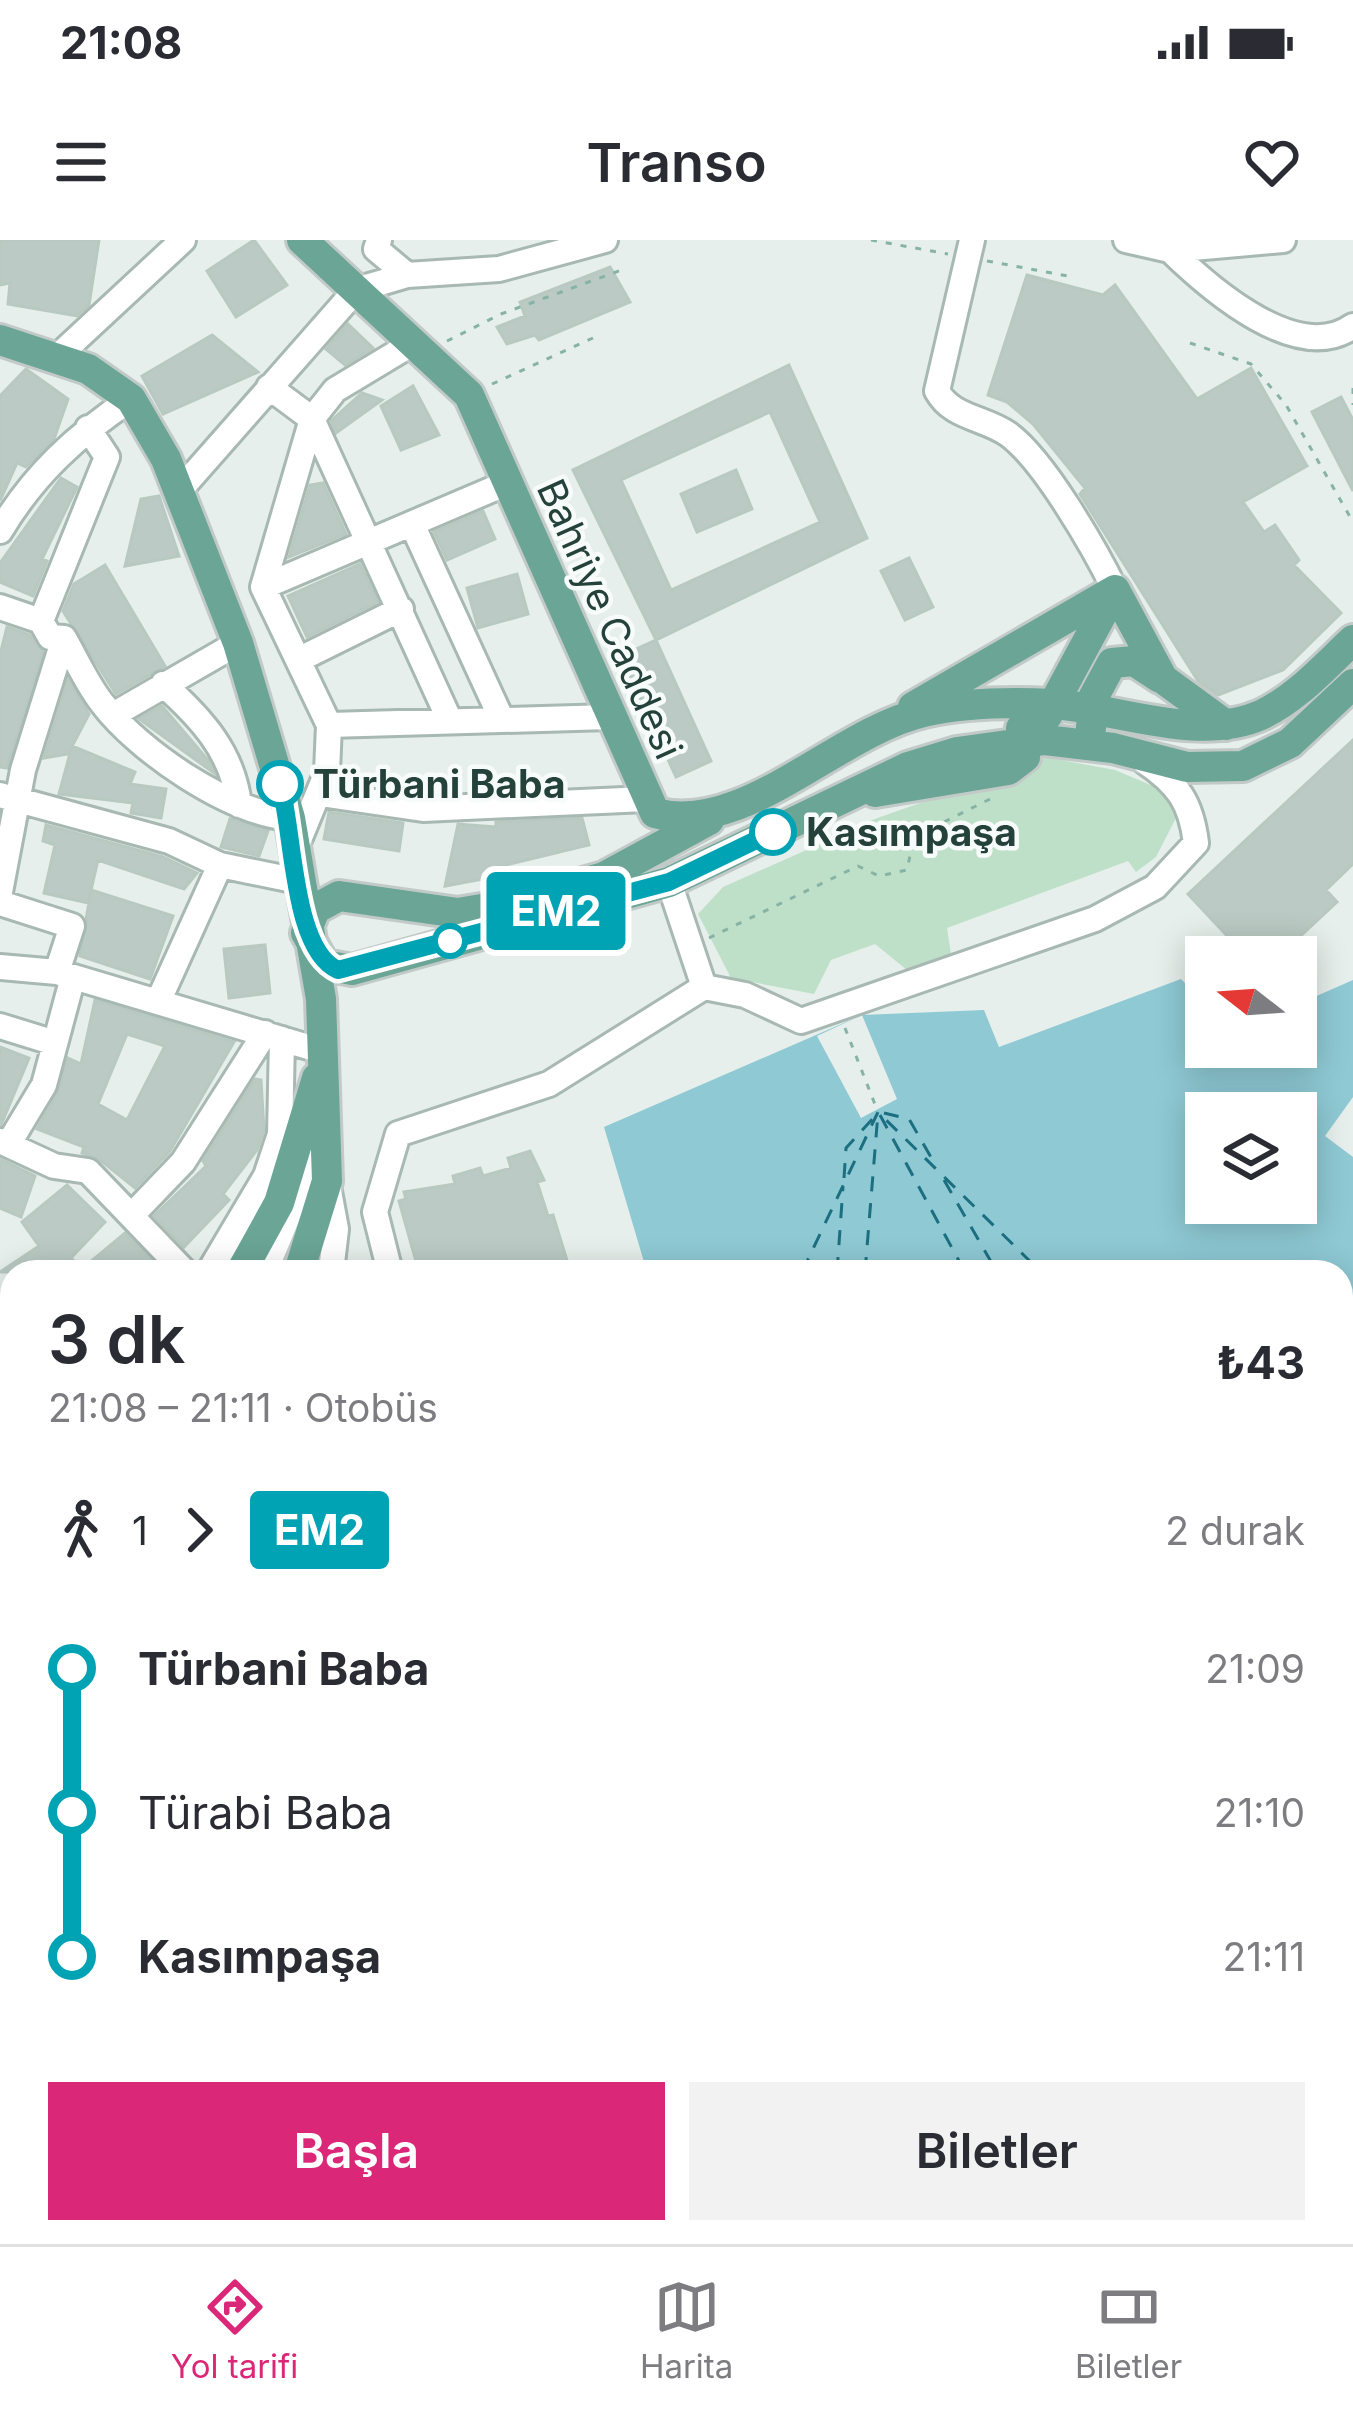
<!DOCTYPE html>
<html lang="tr">
<meta charset="utf-8">
<style>
body{margin:0;font-family:Inter,sans-serif;background:#f2f2f3;color:#2b2b33;height:100vh;display:flex;flex-direction:column;font-size:45px;white-space:nowrap}
*{box-sizing:border-box;margin:0}
p{font-size:39px;color:#7c7c81}
.icon{flex:none;width:66px;height:66px;fill:none;stroke:currentColor;stroke-width:2;stroke-linecap:round;stroke-linejoin:round}
.map{position:relative;flex:1;overflow:hidden}
.drawer{position:absolute;left:0px;top:1020px;width:1353px;height:984px;display:flex;flex-direction:column;background:#fff;border-radius:36px 36px 0 0;box-shadow:0 6px 30px #0003}
.drawer>*{flex:none}
.badge{padding:0 24px;border-radius:9px;font-size:42px;line-height:78px}
.needle{width:78px;rotate:287deg}
.tools{position:absolute;left:1185px;top:696px;display:grid;gap:24px}
.tools a{display:grid;place-items:center;width:132px;height:132px;border-radius:0px;background:#fff;box-shadow:0 6px 30px #0003;font-size:60px}
.map>.badge{position:absolute;translate:-50% -50%;box-shadow:0 0 0 6px #fff}
.legs{display:flex;align-items:center;gap:18px;height:132px;padding:0 48px;font-size:39px}
.legs p{margin-inline-start:auto}
.headline{display:flex;align-items:center;justify-content:space-between;height:204px;padding:0 48px}
h1{font-size:66px;font-weight:600;line-height:90px}
.button{display:flex;gap:24px;margin-top:auto;padding:24px 48px}
.button a{flex:1;height:138px;border-radius:0px;background:#db2777;color:#fff;font-size:48px;font-weight:600;line-height:138px;text-align:center}
.button a+a{background:#f2f2f3;color:#2b2b33}
ul{padding:0 48px;list-style:none}
li{display:flex;align-items:center;gap:42px;height:144px;font-size:45px}
li i{display:grid;place-items:center;width:18px;height:100%;margin:0 15px;background:currentColor}
li i::after{content:'';width:30px;height:30px;margin:-15px;border:9px solid;border-radius:50%;background:#fff}
li p{margin-inline-start:auto}
li:first-child i{background:linear-gradient(#0000 50%,currentColor 0)}
li:last-child i{background:linear-gradient(currentColor 50%,#0000 0)}
.status{display:flex;justify-content:space-between;align-items:center;height:84px;padding:0 60px;background:#fff;direction:ltr}
.status svg{height:33px;fill:currentColor}
header{display:flex;justify-content:space-between;align-items:center;height:156px;padding:0 48px;background:#fff;font-size:54px;font-weight:600}
.menu{display:flex;justify-content:space-around;align-items:center;height:168px;border-top:3px solid #e1e1e2;background:#fff;font-size:33px;color:#7c7c81}
.menu a{display:grid;justify-items:center;gap:6px}
.menu .on{color:#db2777}
.map>svg:first-child{display:block}
.green{fill:#bfe0c8}
.water{fill:#8ec9d4;fill-rule:evenodd}
.pier{fill:#e6efeb}
.lines{fill:none;stroke-linecap:round;stroke-linejoin:round}
.ferry{stroke:#1c6f80;stroke-width:3;stroke-dasharray:15 12;stroke-linecap:butt}
.building{fill:#bbcac4;stroke:#b8c9c2;stroke-width:3;fill-rule:evenodd}
.minor-tunnel{stroke:#bfccc8;stroke-width:24;stroke-dasharray:24 12;stroke-linecap:butt}
.minor-casing{stroke:#a8b8b2;stroke-width:30}
.major-casing{stroke:#c2cac8;stroke-width:36}
.path{stroke:#86b3a5;stroke-width:3;stroke-dasharray:6 9;stroke-linecap:butt}
.minor{stroke:#fff;stroke-width:24}
.major{stroke:#6aa596;stroke-width:30}
.line-1-casing{stroke:#fff;stroke-width:27}
.line-1{stroke:#00a3b4;stroke-width:18}
.stop-1-dot{fill:#fff;stroke:#00a3b4;stroke-width:6}
.labels{text-anchor:middle;stroke-width:9;stroke-linejoin:round;paint-order:stroke}
.street-label{font-size:39px;fill:#24423a;stroke:#f7fbf9}
.stop-label{font-size:39px;font-weight:bold;fill:#24423a;stroke:#f7fbf9;text-anchor:start}
</style>
<div class="status"><b>21:08</b><svg viewBox="0 0 49 12"><path d="M0 12V9h3v3zM5 12V6h3v6zM10 12V3h3v9zM15 12V0h3v12zM26 1h20v11H26zM47 4h2v5h-2z"/></svg></div>
<header><svg class="icon" aria-label="menu" viewBox="0 0 24 24"><path d="M4 6h16M4 12h16M4 18h16"/></svg>Transo<svg class="icon" aria-label="heart" viewBox="0 0 24 24"><path d="M12 20l-8-8c-3-5 5-10 8-4 3-6 11-1 8 4z"/></svg></header>
<div class="map">
<svg width="1353" height="2004" viewBox="0 0 1353 2004">
<rect width="100%" height="100%" fill="#e6efeb"/>
<!-- green -->
<path class="green" d="M 1045,517 L 1115,530 L 1172,554 L 1178,574 L 1156,617 L 1136,632 L 1128,621 L 947,688 L 951,714 L 907,730 L 875,704 L 831,720 L 814,754 L 731,738 L 698,674 L 723,647 L 811,608 L 821,598 L 937,557 L 1026,536 Z"/>
<!-- water -->
<path class="water" d="M 1181,739 L 1206,764 L 1206,807 L 1296,807 L 1296,765 L 1353,740 L 1353,857 L 1325,896 L 1353,917 L 1353,2004 L 0,2004 L 0,1487 L 12,1477 L 12,1992 L 1341,1992 L 1341,1032 L 647,1032 L 604,887 L 862,775 L 984,770 L 999,807 ZM 1206,873 L 1296,873 L 1296,963 L 1206,963 Z"/>
<!-- pier -->
<path class="pier" d="M 862,775 L 897,859 L 861,878 L 817,796 Z"/>
<g class="lines">
<!-- ferry -->
<path class="ferry" d="M 884,873 L 909,879 L 936,926
M 880,875 L 965,1032
M 844,938 L 846,908 L 876,875
M 944,940 L 997,1032
M 802,1032 L 878,872 L 1041,1032
M 837,1032 L 843,947
M 865,1032 L 878,873
M 1341,1273 L 1353,1281
M 1341,1392 L 1353,1401
M 1341,1434 L 1353,1442
M 215,2004 L 223,1992
M 458,2004 L 463,1992
M 496,2004 L 501,1992"/>
</g>
<!-- building -->
<path class="building" d="M 0,0 L 99,0 L 89,65 L 77,76 L 8,64 L 10,43 L 0,45 Z
M 254,0 L 287,45 L 236,77 L 207,31 Z
M 610,27 L 630,62 L 539,100 L 535,95 L 507,104 L 497,87 L 525,76 L 520,62 Z
M 1027,35 L 1103,55 L 1115,45 L 1197,159 L 1251,128 L 1307,226 L 1243,262 L 1264,292 L 1275,285 L 1299,320 L 1294,325 L 1341,373 L 1283,430 L 1218,455 L 1198,441 L 1080,254 L 1085,248 L 1033,184 L 1007,162 L 988,155 Z
M 348,84 L 373,108 L 345,125 L 326,109 Z
M 212,95 L 258,132 L 163,174 L 142,136 Z
M 789,125 L 867,298 L 656,400 L 573,230 ZM 770,172 L 820,282 L 671,350 L 621,240 Z
M 26,129 L 68,159 L 54,199 L 26,227 L 17,223 L 0,261 L 0,156 Z
M 413,146 L 439,195 L 401,210 L 381,166 Z
M 362,153 L 382,160 L 336,193 L 331,181 Z
M 1341,157 L 1353,180 L 1353,251 L 1312,172 Z
M 736,230 L 752,269 L 697,292 L 681,254 Z
M 61,238 L 77,247 L 42,319 L 47,321 L 33,356 L 0,342 L 0,323 Z
M 323,243 L 346,294 L 289,317 L 310,245 Z
M 159,256 L 179,316 L 125,326 L 141,259 Z
M 483,271 L 495,299 L 447,320 L 434,292 Z
M 909,318 L 933,367 L 905,380 L 881,331 Z
M 360,324 L 378,362 L 307,397 L 288,356 Z
M 105,325 L 165,426 L 116,454 L 63,371 L 74,344 Z
M 517,334 L 528,374 L 478,388 L 467,348 Z
M 7,387 L 30,395 L 43,412 L 7,528 L 0,527 L 0,415 Z
M 656,400 L 711,521 L 676,537 L 621,416 Z
M 68,440 L 89,474 L 68,514 L 44,518 Z
M 162,466 L 208,520 L 214,533 L 139,479 Z
M 1353,500 L 1353,624 L 1326,650 L 1337,662 L 1278,717 L 1247,717 L 1188,654 Z
M 72,506 L 135,532 L 130,544 L 166,549 L 161,578 L 131,573 L 133,563 L 59,554 Z
M 329,572 L 403,583 L 399,611 L 324,599 Z
M 582,578 L 589,605 L 485,630 L 483,639 L 445,646 L 458,584 L 496,587 L 496,582 Z
M 230,579 L 268,591 L 259,616 L 221,607 Z
M 46,585 L 163,617 L 197,633 L 184,649 L 98,620 L 88,663 L 44,653 L 55,605 L 43,601 Z
M 91,650 L 173,676 L 150,739 L 80,716 Z
M 265,705 L 270,753 L 229,758 L 224,709 Z
M 95,760 L 234,802 L 170,911 L 135,948 L 99,919 L 82,913 L 84,907 L 37,889 L 58,853 L 68,818 L 81,824 ZM 127,794 L 165,806 L 127,880 L 98,864 Z
M 0,807 L 29,818 L 1,885 L 0,885 Z
M 255,839 L 261,840 L 264,890 L 257,910 L 223,954 L 229,960 L 184,1007 L 154,976 L 206,926 L 203,921 Z
M 530,911 L 544,940 L 537,942 L 548,976 L 553,975 L 569,1027 L 565,1032 L 419,1032 L 399,961 L 406,959 L 404,952 L 455,944 L 453,936 L 480,928 L 483,936 L 511,928 L 508,918 Z
M 0,919 L 35,936 L 21,977 L 0,968 Z
M 67,945 L 105,982 L 71,1018 L 82,1029 L 125,993 L 162,1031 L 0,1032 L 39,1006 L 22,982 Z"/>
<g class="lines">
<!-- minor-tunnel -->
<path class="minor-tunnel" d="M 0,1241 L 12,1234"/>
<!-- minor casing -->
<g class="minor-casing">
<path id="minor" d="M 379,0 L 376,9 L 407,35
M 972,0 L 937,151 C 952,178 983,177 1008,194 C 1044,220 1095,309 1115,350
M 1126,0 L 1170,10 L 1283,0
M 1170,10 C 1210,49 1298,126 1353,86
M 56,118 L 183,0
M 269,147 L 312,179 L 450,481
M 179,251 L 356,50 L 407,35 L 499,29 L 605,0
M 412,284 L 502,480
M 0,291 C 34,234 77,195 131,159
M 263,347 L 507,243
M 0,367 L 41,381 L 50,397 L 64,398 C 76,419 87,444 102,463 C 139,512 230,573 290,578
M 41,381 L 107,217 L 88,188
M 298,420 L 401,369
M 163,444 C 201,478 233,512 239,565
M 113,475 L 238,403
M 329,485 L 610,477
M 320,554 L 423,569 L 646,559
M 0,555 L 169,601 L 220,625 L 298,641
M 294,612 L 327,532 L 329,485 L 263,347 L 312,179 L 335,150 L 413,103
M 669,642 L 704,747
M 0,652 L 23,530 L 64,398
M 0,663 L 72,686 L 57,732
M 0,727 L 57,732 L 325,812
M 158,762 L 220,625
M 0,786 L 55,803
M 0,901 L 54,926 L 88,931 L 185,1032
M 9,903 L 44,845 L 73,737
M 328,946 L 336,989 L 331,1032
M 134,973 L 183,922 L 265,793
M 209,1032 L 266,936 L 280,894 L 282,799
M 265,1032 L 305,935 L 308,896
M 390,1032 L 375,972 L 398,894 L 549,844 L 704,747 L 745,755 L 801,781 L 1095,679 L 1155,647 L 1196,603 C 1191,562 1178,544 1144,521
M 0,1195 L 12,1187
M 0,1311 L 12,1307"/>
</g>
<!-- major casing -->
<g class="major-casing">
<path id="major" d="M 302,0 L 469,155 L 655,573 C 744,597 837,492 924,472 C 963,463 1012,462 1052,464 C 1117,468 1198,503 1261,475 C 1297,458 1324,427 1353,400
M 0,100 L 88,129 L 131,159 L 166,219 L 238,403 L 290,578 L 321,759 L 327,941 L 299,1032
M 1115,350 L 1163,439 L 1226,485
M 913,467 L 1115,350
M 1047,476 L 1115,350
M 1091,488 L 1093,458 L 1112,423 L 1134,421 L 1160,438
M 875,552 L 1008,530 L 1025,517 L 1021,488
M 569,647 L 604,637 L 709,580
M 306,693 L 324,725 L 352,730 L 669,642 L 908,527 L 957,512 L 1045,500 L 1113,508 L 1187,527 L 1243,526 L 1290,503 L 1353,444
M 306,693 L 315,669 L 339,656 L 458,673 L 511,664
M 241,1032 L 279,963 L 317,838
M 0,1265 L 12,1264"/>
</g>
<!-- path -->
<path class="path" d="M 871,0 L 948,14
M 987,21 L 1068,36
M 447,101 L 501,74 L 627,28
M 1190,103 L 1251,124 L 1286,165 L 1353,282
M 492,144 L 593,98
M 1353,148 L 1353,165
M 709,698 L 858,626 L 879,636 L 907,630 L 914,597 L 992,558
M 845,788 L 878,872"/>
<!-- minor -->
<use href="#minor" class="minor"/>
<!-- major -->
<use href="#major" class="major"/>
</g>
<g class="lines">
<!-- line-1 casing -->
<g class="line-1-casing">
<path id="line-1" d="M 280,544 C 294,592 292,710 338,730 L 669,642 L 773,592"/>
</g>
<!-- line-1 -->
<use href="#line-1" class="line-1"/>
</g>
<!-- markers -->
<g class="stop-1-dot">
<circle cx="280" cy="544" r="21"/>
<circle cx="773" cy="592" r="21"/>
<circle cx="450" cy="701" r="15"/>
</g>
<g class="labels">
<!-- street labels -->
<g class="street-label">
<text transform="translate(610 379) rotate(66)" y="14">Bahriye Caddesi</text>
</g>
<!-- stop labels -->
<g class="stop-label">
<text x="313" y="558">Türbani Baba</text>
<text x="806" y="606">Kasımpaşa</text>
</g>
</g>
</svg>
<div class="tools">
<a><svg class="needle" viewBox="-14 -14 28 28"><path d="M0-13l5 13h-10z" fill="#e53935"/><path d="M0 13l5-13h-10z" fill="#7c7c81"/></svg></a>
<a><svg class="icon" aria-label="layers" viewBox="0 0 24 24"><path d="M12 4l9 5-9 5-9-5zM3 14l9 5 9-5"/></svg></a>
</div>
<b class="badge" style="left:556px;top:671px;background:#00a3b4;color:#fff">EM2</b>
<section class="drawer">
<div class="headline"><div><h1>3 dk</h1><p>21:08 – 21:11 · Otobüs</p></div><b>₺43</b></div>
<div class="legs"><svg class="icon" aria-label="walk" viewBox="0 0 24 24"><circle cx="13" cy="4" r="2"/><path d="M13 8l-2 6 4 7M11 14l-3 7M7 12l3-4h3l4 4"/></svg>1<svg class="icon" aria-label="forward" viewBox="0 0 24 24"><path d="M9 5l7 7-7 7"/></svg><b class="badge" style="background:#00a3b4;color:#fff">EM2</b><p>2 durak</p></div>
<ul>
<li><i style="color:#00a3b4"></i><b>Türbani Baba</b><p>21:09</p></li>
<li><i style="color:#00a3b4"></i><span>Türabi Baba</span><p>21:10</p></li>
<li><i style="color:#00a3b4"></i><b>Kasımpaşa</b><p>21:11</p></li>
</ul>
<div class="button"><a>Başla</a><a>Biletler</a></div>
</section>
</div>
<nav class="menu">
<a class="on"><svg class="icon" aria-label="directions" viewBox="0 0 24 24"><path d="M12 3l9 9-9 9-9-9zM9 14v-3h6M13 9l2 2-2 2"/></svg>Yol tarifi</a>
<a><svg class="icon" aria-label="map" viewBox="0 0 24 24"><path d="M3 6l6-2 6 2 6-2v14l-6 2-6-2-6 2zM9 4v14M15 6v14"/></svg>Harita</a>
<a><svg class="icon" aria-label="tickets" viewBox="0 0 24 24"><path d="M3 7h18v10H3zM15 7v10"/></svg>Biletler</a>
</nav>
